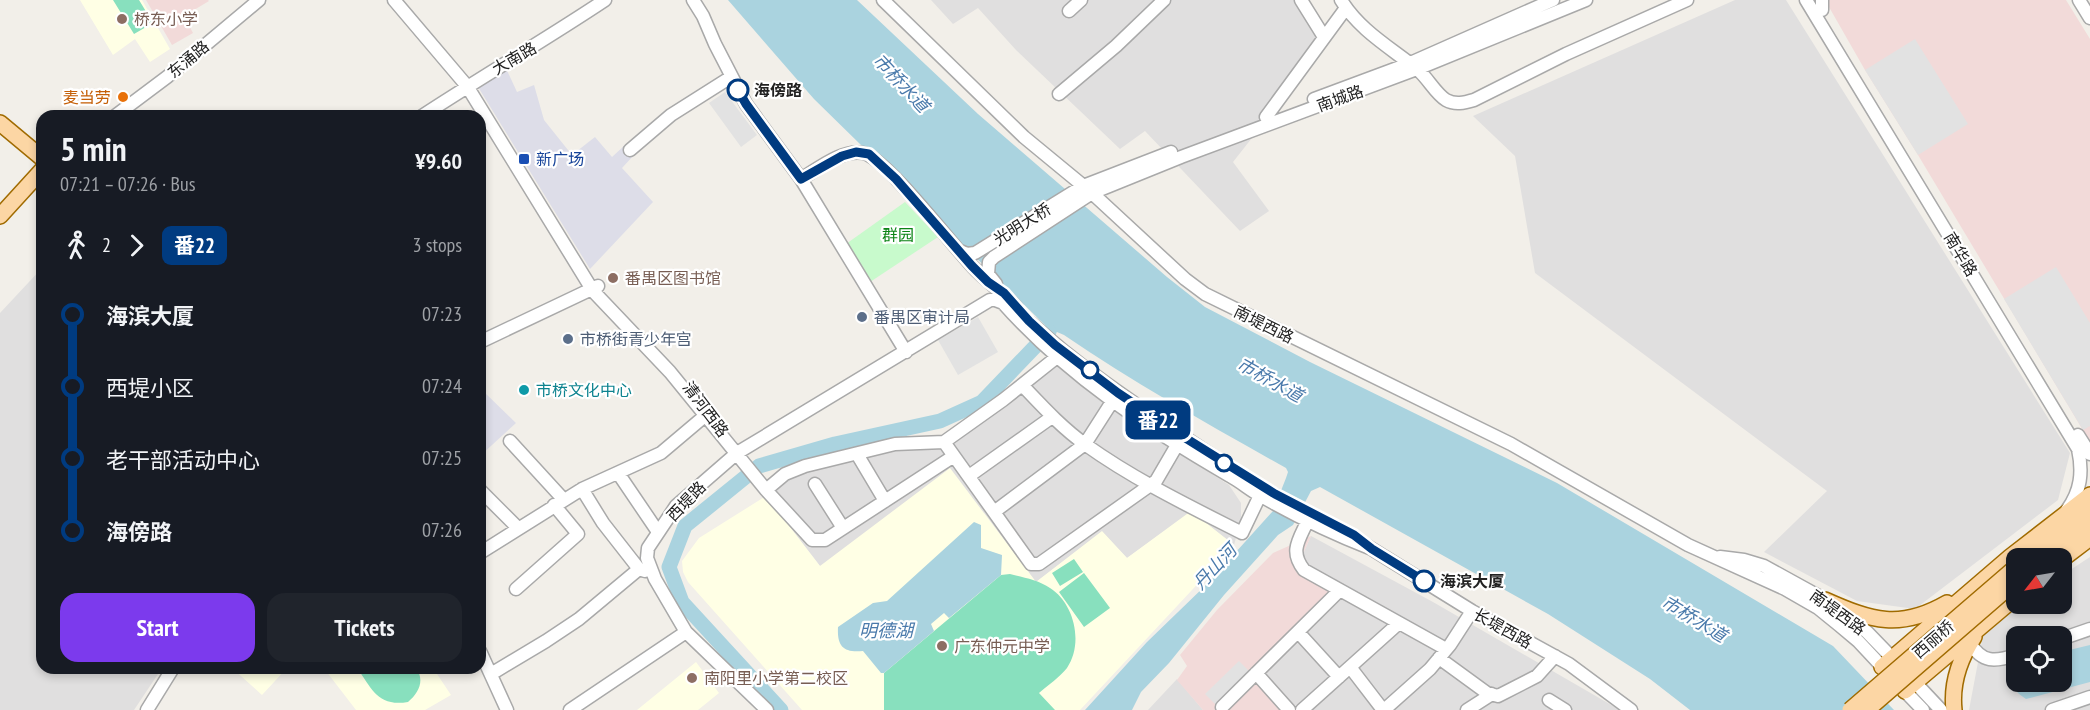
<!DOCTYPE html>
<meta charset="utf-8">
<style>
body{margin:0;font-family:"PT Sans Narrow","Noto Sans SC",sans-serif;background:#20242c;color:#f1f3f6;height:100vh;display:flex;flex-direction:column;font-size:22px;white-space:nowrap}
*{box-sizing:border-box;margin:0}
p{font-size:20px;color:#9ea1a6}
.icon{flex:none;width:33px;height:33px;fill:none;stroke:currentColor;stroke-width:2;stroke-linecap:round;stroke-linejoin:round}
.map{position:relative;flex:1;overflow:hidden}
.sheet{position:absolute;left:36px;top:110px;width:450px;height:564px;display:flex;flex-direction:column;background:#171b24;border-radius:18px;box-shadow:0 3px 9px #0003}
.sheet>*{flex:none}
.badge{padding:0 12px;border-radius:9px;font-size:21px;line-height:39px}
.needle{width:39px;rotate:239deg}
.tools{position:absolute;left:2006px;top:548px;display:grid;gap:12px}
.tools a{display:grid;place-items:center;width:66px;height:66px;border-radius:12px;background:#171b24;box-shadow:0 3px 9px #0003;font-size:30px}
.map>.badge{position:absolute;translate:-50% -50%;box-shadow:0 0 0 3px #fff}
.legs{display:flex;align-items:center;gap:9px;height:66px;padding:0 24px;font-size:20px}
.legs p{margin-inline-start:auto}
.summary{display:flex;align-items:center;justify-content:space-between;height:102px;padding:0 24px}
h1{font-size:33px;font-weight:700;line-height:45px}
.cta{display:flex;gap:12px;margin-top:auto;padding:12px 24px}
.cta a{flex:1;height:69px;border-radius:18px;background:#7c3aed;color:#fff;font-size:24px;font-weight:700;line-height:69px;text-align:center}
.cta a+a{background:#20242c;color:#f1f3f6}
ul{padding:0 24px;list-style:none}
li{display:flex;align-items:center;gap:21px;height:72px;font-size:22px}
li i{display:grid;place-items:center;width:9px;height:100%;margin:0 8px;background:currentColor}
li i::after{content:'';width:15px;height:15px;margin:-8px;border:4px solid;border-radius:50%;background:#171b24}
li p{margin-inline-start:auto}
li:first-child i{background:linear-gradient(#0000 50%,currentColor 0)}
li:last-child i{background:linear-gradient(currentColor 50%,#0000 0)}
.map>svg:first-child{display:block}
.residential{fill:#e0dfdf;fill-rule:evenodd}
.commercial{fill:#f2dad9}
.education{fill:#ffffe5}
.park{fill:#c8facc}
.pitch{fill:#88e0be}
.parking{fill:#e2e2e2}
.plaza{fill:#dddde8}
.water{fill:#aad3df}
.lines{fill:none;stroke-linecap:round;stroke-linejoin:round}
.river{stroke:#aad3df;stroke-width:15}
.minor-casing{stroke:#a9a9a9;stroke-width:15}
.major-casing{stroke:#a06b00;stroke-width:18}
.minor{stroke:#fff;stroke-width:12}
.major{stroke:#fcd6a4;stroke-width:15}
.major-bridge-casing{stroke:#a06b00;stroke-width:18;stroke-linecap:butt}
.major-bridge{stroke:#fcd6a4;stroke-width:15}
.line-1-casing{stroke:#fff;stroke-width:14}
.line-1{stroke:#003b80;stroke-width:9}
.education-dot{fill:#8d6e63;stroke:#fff;stroke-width:2}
.stop-1-dot{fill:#fff;stroke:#003b80;stroke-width:3}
.food-dot{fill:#e8710a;stroke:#fff;stroke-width:2}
.transit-dot{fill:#1a4fb4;stroke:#fff;stroke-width:2}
.service-dot{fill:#5c6f8a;stroke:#fff;stroke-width:2}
.culture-dot{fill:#0f9aa8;stroke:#fff;stroke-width:2}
.labels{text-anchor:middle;stroke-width:4.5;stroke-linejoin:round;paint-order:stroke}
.education-label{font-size:16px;fill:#785e54;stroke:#fff;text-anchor:start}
.street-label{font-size:16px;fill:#222;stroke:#fff}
.stop-label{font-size:16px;font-weight:bold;fill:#222;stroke:#fff;text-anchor:start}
.food-label{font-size:16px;fill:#c56008;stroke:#fff;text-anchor:end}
.transit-label{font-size:16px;fill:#164399;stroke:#fff;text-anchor:start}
.park-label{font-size:16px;fill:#0c8416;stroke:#fff}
.service-label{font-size:16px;fill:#4e5e75;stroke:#fff;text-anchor:start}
.culture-label{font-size:16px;fill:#0d838f;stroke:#fff;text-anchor:start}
.water-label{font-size:18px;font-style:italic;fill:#4a7aab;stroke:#fff}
</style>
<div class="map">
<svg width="2090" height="710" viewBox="0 0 2090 710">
<rect width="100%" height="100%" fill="#f2efe9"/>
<!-- residential -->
<path class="residential" d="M 931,0 L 1304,0 L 1329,40 L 1233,162 L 1269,211 L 1240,231 L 1145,131 L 1120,149 L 1016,50 L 978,8 L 953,24 Z
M 1735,0 L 1786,0 L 2070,453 L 2058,500 L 1915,609 L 1857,601 L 1764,552 L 1827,491 L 1535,273 L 1515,156 L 1473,116 Z
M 42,268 L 42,668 L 162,668 L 134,710 L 0,710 L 0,313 Z
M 1053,362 L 1109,408 L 1229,485 L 1241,503 L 1241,520 L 1234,545 L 1191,512 L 1127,558 L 1102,532 L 1036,582 L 984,513 L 820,566 L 766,496 L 768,483 L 889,444 L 941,441 Z
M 1311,536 L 1433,602 L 1620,710 L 1287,710 L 1261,675 L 1298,565 Z
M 2090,557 L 2090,710 L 1969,710 L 1985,625 L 2019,603 L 2061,603 L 2061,576 ZM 2016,636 L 2061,636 L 2061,681 L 2016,681 Z
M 1177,679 L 1203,710 L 1148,710 Z"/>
<!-- commercial -->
<path class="commercial" d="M 146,0 L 208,0 L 209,1 L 184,16 L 193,33 L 172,45 Z
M 1825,0 L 2066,0 L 2090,39 L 2090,442 L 1918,155 L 1865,70 Z
M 1311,536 L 1298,565 L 1337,590 L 1261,675 L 1287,710 L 1203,710 L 1177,680 L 1187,666 L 1180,655 L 1217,610 L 1273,553 Z"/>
<!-- education -->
<path class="education" d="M 80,0 L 142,0 L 170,49 L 150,62 L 135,39 L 113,55 Z
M 950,468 L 1036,582 L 1102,531 L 1127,558 L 1191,511 L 1234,545 L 1080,710 L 802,710 L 688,582 L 683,572 L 682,561 L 699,538 L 766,496 L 820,566 Z
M 696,662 L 719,693 L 698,710 L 637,710 Z
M 232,668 L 287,668 L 262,695 Z
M 329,668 L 433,668 L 451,695 L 425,710 L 356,710 L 326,671 Z"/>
<!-- park -->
<path class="park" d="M 905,202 L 938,237 L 870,282 L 846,244 Z"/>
<!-- pitch -->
<path class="pitch" d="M 113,0 L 139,0 L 153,23 L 134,34 Z
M 1074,559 L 1083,572 L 1060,586 L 1052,573 Z
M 1084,573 L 1110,608 L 1084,627 L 1059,592 Z
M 1010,574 C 1022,577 1039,580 1050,588 C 1074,603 1084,643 1067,668 C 1060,677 1048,685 1039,693 L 1055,710 L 884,710 L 884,673 L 1001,575 Z
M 357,668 L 416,668 C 425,680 419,693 408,702 C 378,707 372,689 357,668 Z"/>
<!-- parking -->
<path class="parking" d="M 1915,39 L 1968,124 L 1918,155 L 1865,70 Z
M 725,92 L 757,135 L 741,147 L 709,103 Z
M 2056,267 L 2090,323 L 2090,426 L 2083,430 L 2004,299 Z
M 978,317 L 998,352 L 958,375 L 938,340 Z
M 1239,661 L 1258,680 L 1228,710 L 1221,710 L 1205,694 Z"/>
<!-- plaza -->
<path class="plaza" d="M 504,64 L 517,92 L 534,85 L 544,120 L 572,155 L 595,137 L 612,157 L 625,145 L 634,155 L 622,168 L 653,202 L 590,269 L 475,82 Z
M 480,388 L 516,423 L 480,456 Z"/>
<!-- water -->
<path class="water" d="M 728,0 L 857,0 L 978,114 L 1167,277 L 1205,307 L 1310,362 L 1557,483 L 1833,646 L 1894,710 L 1690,710 L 1650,679 L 1548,614 L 1320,487 L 1311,491 L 1293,525 L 1278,535 L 1224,595 L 1169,663 L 1141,692 L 1132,710 L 1085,710 L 1147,642 L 1208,583 L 1273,511 L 1286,478 L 1288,472 L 1286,468 C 1211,426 1136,384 1064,335 L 1057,332 L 1054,334 L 814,99 Z
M 974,522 L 981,525 L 981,548 L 1002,555 L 1001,575 L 949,618 L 944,613 L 931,624 L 934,631 L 884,673 L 881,673 L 863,651 C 843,653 837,646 838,627 L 873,603 L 887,601 Z
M 2090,645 L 2090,682 L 2026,699 L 2019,694 L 2012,686 L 2012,675 L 2016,669 L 2016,681 L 2061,681 L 2061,652 Z"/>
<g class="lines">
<!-- river -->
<path class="river" d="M 781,710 L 682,602 L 669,567 L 685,526 L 759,466 L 835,444 L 940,421 L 982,402 L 1049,332"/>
<!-- minor casing -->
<g class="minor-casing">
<path id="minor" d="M 394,0 L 467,86 L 593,291 L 670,372 L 766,490 L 812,540 L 825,540 L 954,456
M 693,0 L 703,16 L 715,44 L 746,104 L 801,179 L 906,352
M 883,0 L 1024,137 L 1092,193 L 1185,279 L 1205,294 L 1511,444 L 1688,545 L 1785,589 L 1818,608 L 1839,625 L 1858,641 L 1887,672
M 1301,0 L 1324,37
M 1341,0 C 1359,30 1391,48 1417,69 C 1428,78 1435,93 1446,100 C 1455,105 1464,103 1474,100 L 1566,54 L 1687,0
M 1806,0 L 2078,449 C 2083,472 2081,491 2067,510
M 2079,0 L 2090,18
M 1822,10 L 1822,0
M 1069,11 L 1081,0
M 1059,94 L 1116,46 L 1164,0
M 1314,99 L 1408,64 L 1553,0
M 115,116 L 167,77 L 259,0
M 422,116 C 483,76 545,40 605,0
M 1266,117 L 1346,8
M 630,150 L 671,115 L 731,77
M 801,179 C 818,169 842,149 863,153 C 885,157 953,246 973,267 C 987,282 1004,293 1017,308
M 960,251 L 967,254 L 975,253 L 1083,186 L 1171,152
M 996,284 L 988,274 L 989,262 L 994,257 L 1092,193 L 1181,157 L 1417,69 L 1586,0
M 1031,323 C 1075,363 1124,397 1174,430 C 1208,453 1243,477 1279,497
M 480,342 L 598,286
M 1022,385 C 1042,406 1062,428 1086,445 C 1135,480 1189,506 1242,533 L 1263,489
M 2078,435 L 2090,454
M 510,441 L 564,500
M 944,442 L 1031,564 L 1039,564 L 1156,481 L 1177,445
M 857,454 L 885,501
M 618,473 L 658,532
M 969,476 L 1052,417
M 815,484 L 843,528
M 582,489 L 603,523 L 639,569 L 645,571
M 480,490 L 518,528
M 766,490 L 785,474 L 805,466 L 895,444 L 944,442 L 1003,400 L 1057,357
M 994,512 L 1085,444 L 1117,394
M 1308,520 C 1299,540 1289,551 1304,570 L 1446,649
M 1367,546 L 1472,611 L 1569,664 L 1631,710
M 480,553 L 582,489 L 661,453 L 706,415
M 1720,557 L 1744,560 L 1764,566 L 1824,599 L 1867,632 L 1897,663
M 516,589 L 578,534 L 554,505
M 1298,632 L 1339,677
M 2061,639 L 2090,629
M 1970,643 C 1982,663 1995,662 2016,655
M 480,651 L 507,710
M 1439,658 L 1487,693 L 1498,696 L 1537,676 L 1555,656
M 1350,667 L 1383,710
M 1256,673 L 1289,710
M 491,674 L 546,641 L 579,619 L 639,569
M 1909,676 L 1941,710
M 1899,685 L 1923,710
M 1549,700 L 1565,710
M 1222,707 L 1340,590
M 147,710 L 173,668
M 570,710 L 686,632
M 767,710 L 686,632 L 655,579 L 647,558 L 648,548 L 676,506 L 737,453 L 990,300 L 995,300 L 1003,303 C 1067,375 1147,428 1230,476 C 1241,482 1250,490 1261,496 C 1296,516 1334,534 1372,549
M 1302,710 L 1399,623
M 1384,710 L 1430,669 L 1450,645 L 1472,611
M 1467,710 L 1492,694
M 2052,710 L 2090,697"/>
</g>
<!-- major casing -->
<g class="major-casing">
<path id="major" d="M 0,123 L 42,158
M 0,216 L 42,170
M 2027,558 L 2090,508
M 2043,558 L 2090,521
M 2061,560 L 2090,538
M 1825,600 C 1872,621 1900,630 1947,603
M 1882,667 L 2010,557 L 2090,495
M 1905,691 L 2016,597
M 1954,710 C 1951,683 1959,660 1974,637"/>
</g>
<!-- minor -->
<use href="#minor" class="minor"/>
<!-- major -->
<use href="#major" class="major"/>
<!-- major-bridge casing -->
<g class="major-bridge-casing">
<path id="major-bridge" d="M 1850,710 L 2016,567
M 1867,710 L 2016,581"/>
</g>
<!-- major-bridge -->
<use href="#major-bridge" class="major-bridge"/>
</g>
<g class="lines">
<!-- line-1 casing -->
<g class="line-1-casing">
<path id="line-1" d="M 738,90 L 746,104 L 801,179 L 842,156 L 856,152 L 869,154 L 896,179 L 972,266 L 988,282 L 1004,293 L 1029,321 L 1055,345 L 1118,393 L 1187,439 L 1275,494 L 1354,535 L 1372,549 L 1424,581"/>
</g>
<!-- line-1 -->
<use href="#line-1" class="line-1"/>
</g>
<!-- markers -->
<g class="education-dot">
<circle cx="122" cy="19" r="6"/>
<circle cx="613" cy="278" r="6"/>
<circle cx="942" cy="646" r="6"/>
<circle cx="692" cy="678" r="6"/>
</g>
<g class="stop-1-dot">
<circle cx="738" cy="90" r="10"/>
<circle cx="1090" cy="370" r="8"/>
<circle cx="1224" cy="463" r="8"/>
<circle cx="1424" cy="581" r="10"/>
</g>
<circle class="food-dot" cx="123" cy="97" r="6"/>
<rect class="transit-dot" x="518" y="153" width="12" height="12" rx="3"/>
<g class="service-dot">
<circle cx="862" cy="317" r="6"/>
<circle cx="568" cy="339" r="6"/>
</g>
<circle class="culture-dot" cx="524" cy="390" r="6"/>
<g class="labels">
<!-- education labels -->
<g class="education-label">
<text x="134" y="25">桥东小学</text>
<text x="625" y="284">番禺区图书馆</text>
<text x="954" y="652">广东仲元中学</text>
<text x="704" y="684">南阳里小学第二校区</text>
</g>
<!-- street labels -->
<g class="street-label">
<text transform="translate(514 58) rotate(-30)" y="6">大南路</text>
<text transform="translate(188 59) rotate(-40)" y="6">东涌路</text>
<text transform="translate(1340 98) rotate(-20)" y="6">南城路</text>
<text transform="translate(1022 224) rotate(-32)" y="6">光明大桥</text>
<text transform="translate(1961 254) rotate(59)" y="6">南华路</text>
<text transform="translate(1264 324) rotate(26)" y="6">南堤西路</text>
<text transform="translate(706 409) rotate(53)" y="6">清河西路</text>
<text transform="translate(686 501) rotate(-46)" y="6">西堤路</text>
<text transform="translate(1838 612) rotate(36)" y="6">南堤西路</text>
<text transform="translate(1503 628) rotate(29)" y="6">长堤西路</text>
<text transform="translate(1933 639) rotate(-41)" y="6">西丽桥</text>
</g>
<!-- stop labels -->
<g class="stop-label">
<text x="754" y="96">海傍路</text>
<text x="1440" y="587">海滨大厦</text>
</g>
<!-- food labels -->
<g class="food-label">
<text x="111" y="103">麦当劳</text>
</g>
<!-- transit labels -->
<g class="transit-label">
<text x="536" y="165">新广场</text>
</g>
<!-- park labels -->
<g class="park-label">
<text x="898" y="241">群园</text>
</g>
<!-- service labels -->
<g class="service-label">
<text x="874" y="323">番禺区审计局</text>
<text x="580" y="345">市桥街青少年宫</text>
</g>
<!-- culture labels -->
<g class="culture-label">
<text x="536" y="396">市桥文化中心</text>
</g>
<!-- water labels -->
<g class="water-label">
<text transform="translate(901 83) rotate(47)" y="6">市桥水道</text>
<text transform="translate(1270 380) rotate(29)" y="6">市桥水道</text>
<text transform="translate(1215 567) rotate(-47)" y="6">丹山河</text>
<text transform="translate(1694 619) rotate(31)" y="6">市桥水道</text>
<text x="886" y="637">明德湖</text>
</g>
</g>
</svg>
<div class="tools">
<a><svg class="needle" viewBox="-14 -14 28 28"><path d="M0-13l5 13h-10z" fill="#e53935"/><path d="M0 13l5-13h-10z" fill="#9ea1a6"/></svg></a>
<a><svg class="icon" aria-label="locate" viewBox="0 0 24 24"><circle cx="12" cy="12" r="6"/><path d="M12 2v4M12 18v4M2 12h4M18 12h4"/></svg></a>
</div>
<b class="badge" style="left:1158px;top:420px;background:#003b80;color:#fff">番22</b>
<section class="sheet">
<div class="summary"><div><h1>5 min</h1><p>07:21 – 07:26 · Bus</p></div><b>¥9.60</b></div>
<div class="legs"><svg class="icon" aria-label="walk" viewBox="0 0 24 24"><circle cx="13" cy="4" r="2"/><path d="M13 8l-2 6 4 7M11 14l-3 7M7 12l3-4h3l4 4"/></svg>2<svg class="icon" aria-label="forward" viewBox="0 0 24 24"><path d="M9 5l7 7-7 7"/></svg><b class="badge" style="background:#003b80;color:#fff">番22</b><p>3 stops</p></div>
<ul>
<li><i style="color:#003b80"></i><b>海滨大厦</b><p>07:23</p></li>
<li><i style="color:#003b80"></i><span>西堤小区</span><p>07:24</p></li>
<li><i style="color:#003b80"></i><span>老干部活动中心</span><p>07:25</p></li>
<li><i style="color:#003b80"></i><b>海傍路</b><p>07:26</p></li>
</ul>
<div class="cta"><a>Start</a><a>Tickets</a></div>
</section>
</div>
